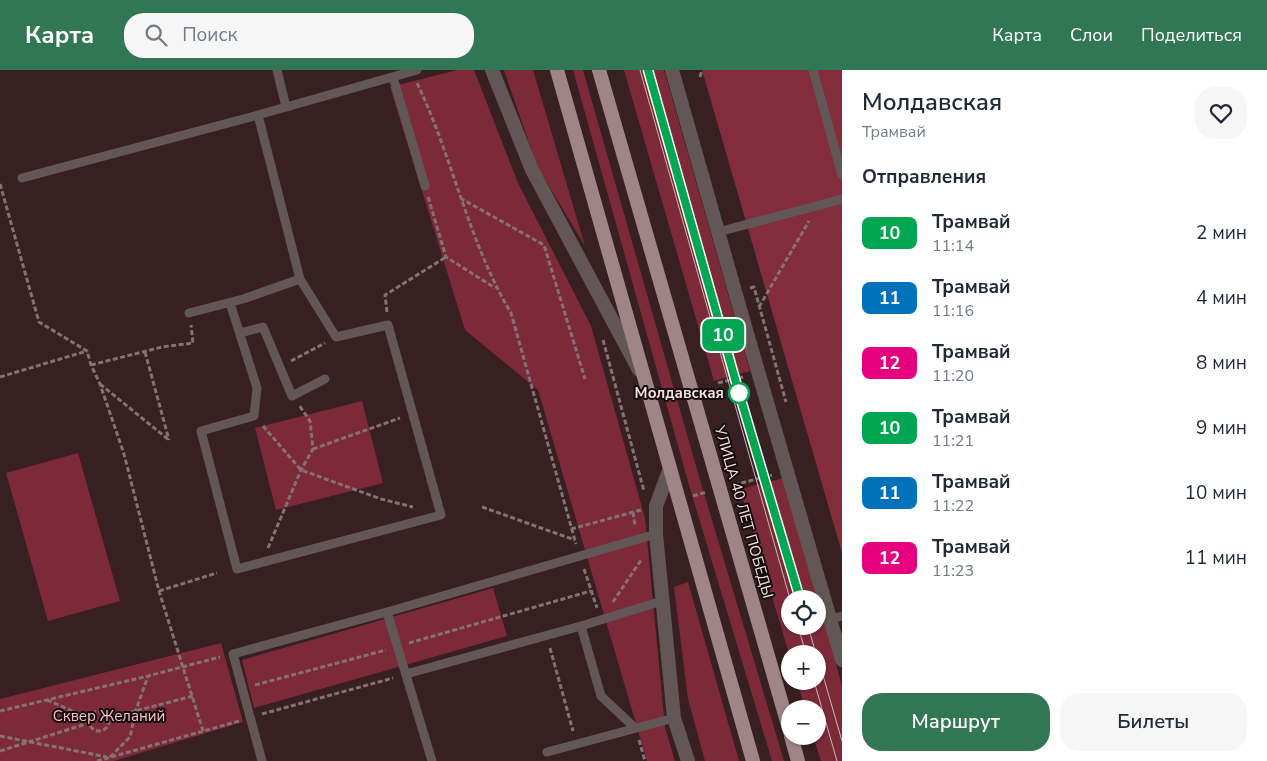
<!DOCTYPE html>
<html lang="ru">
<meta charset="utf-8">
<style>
body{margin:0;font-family:"Nunito Sans",sans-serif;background:#f6f6f7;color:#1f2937;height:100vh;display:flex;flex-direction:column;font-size:19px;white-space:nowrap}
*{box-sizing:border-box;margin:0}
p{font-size:16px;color:#747a83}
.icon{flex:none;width:28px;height:28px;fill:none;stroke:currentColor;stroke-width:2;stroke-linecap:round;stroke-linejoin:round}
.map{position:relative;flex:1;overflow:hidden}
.sheet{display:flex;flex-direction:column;background:#fff;width:425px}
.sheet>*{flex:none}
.badge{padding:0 10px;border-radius:8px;font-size:18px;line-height:32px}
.controls{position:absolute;left:781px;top:520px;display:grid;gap:10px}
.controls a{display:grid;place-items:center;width:45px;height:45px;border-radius:50%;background:#fff;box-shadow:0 1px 4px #0004;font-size:25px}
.map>.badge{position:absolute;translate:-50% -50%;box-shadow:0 0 0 2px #fff}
h2{padding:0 20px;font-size:19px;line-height:45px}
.round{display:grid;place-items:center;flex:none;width:52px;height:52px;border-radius:20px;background:#f6f6f7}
.head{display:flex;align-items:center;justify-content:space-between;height:85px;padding:0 20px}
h1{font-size:24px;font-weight:600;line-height:38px}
.cta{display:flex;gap:10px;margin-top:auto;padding:10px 20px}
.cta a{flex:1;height:58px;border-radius:20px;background:#317755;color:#fff;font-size:20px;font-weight:600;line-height:58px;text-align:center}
.cta a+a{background:#f6f6f7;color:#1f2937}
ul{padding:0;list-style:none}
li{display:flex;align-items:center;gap:15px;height:65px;padding:0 20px}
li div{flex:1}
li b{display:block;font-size:19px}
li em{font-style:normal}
li .badge{min-width:55px;font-weight:700;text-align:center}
header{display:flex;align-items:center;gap:30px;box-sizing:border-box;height:70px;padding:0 25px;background:#317755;color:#fff}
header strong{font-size:24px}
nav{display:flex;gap:28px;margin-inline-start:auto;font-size:18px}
.search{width:350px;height:45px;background:#f6f6f7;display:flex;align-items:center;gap:12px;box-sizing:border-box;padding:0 18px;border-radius:20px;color:#747a83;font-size:19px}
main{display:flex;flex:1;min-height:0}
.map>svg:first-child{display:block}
.green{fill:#7c2a38;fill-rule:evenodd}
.forest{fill:#832d3c}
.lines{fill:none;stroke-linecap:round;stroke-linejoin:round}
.path{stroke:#857173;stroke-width:3;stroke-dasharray:5 2.5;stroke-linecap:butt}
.service{stroke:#635657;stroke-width:9}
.minor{stroke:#635657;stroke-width:14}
.primary{stroke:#9f8587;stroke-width:14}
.tram{stroke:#c9b8b9;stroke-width:1}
.line-casing{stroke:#fff;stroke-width:11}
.line{stroke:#00a651;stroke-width:8}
.stop-dot{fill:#fff;stroke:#00a651;stroke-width:2.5}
.labels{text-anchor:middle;stroke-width:4;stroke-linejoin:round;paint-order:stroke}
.stop-label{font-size:15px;font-weight:bold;fill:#f2e2e3;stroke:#170c0d;text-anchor:end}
.street-label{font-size:15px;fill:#f2e2e3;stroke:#170c0d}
.park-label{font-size:15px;fill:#f5c1c5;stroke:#170c0d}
</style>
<header>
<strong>Карта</strong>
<div class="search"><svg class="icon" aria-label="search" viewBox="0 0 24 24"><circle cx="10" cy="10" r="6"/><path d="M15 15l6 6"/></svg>Поиск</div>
<nav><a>Карта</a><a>Слои</a><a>Поделиться</a></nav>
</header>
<main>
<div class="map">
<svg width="842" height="691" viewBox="0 0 842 691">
<rect width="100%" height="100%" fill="#371f22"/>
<!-- green -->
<path class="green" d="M 457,0 L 474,0 L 518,113 L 591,256 L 645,448 L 665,658 L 675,691 L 647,691 L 538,320 L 465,260 L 390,17 Z
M 504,0 L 533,0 L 585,176 L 537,96 Z
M 573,0 L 583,0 L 700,410 L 784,691 L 772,691 L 689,415 Z
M 624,0 L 664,0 L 750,301 L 714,311 Z
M 362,331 L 383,413 L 276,440 L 255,358 Z
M 78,383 L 120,531 L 48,551 L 6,403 Z
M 784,408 L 842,616 L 842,691 L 821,691 L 813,666 L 818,666 L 818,639 L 805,639 L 797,611 L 818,611 L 818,584 L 790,584 L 790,587 L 740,419 ZM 790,529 L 818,529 L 818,556 L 790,556 Z
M 688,512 L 739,691 L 705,691 L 688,629 L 674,517 Z
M 493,518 L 507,566 L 254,638 L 242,590 Z
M 221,573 L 243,652 L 114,691 L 0,691 L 0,629 Z"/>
<!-- forest -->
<path class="forest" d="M 702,0 L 842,0 L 842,483 Z"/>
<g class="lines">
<!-- path -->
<path class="path" d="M 700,7 L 702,0
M 417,13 C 453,88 468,171 511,243 L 576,474
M 0,114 L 39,252 L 87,281 L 91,295 L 100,314 L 124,384 L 159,521 L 203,661
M 428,127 L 446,187 L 495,218
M 460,128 L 544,175 L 585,309
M 750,218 L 754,217 L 786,332
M 759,237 L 809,151
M 387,242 L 385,225 L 446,187
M 603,270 L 644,421
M 145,282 L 169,370
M 291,291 L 325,273
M 91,295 L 162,277 L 193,273 L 191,255
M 0,307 L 87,281
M 718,313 L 743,307
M 100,314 L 169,370
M 263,356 L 301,400 L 381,429 L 413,437
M 313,379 L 400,348
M 734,415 L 772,405
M 693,426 L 706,422
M 482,437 L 575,470
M 633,442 L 635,456
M 571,459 L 641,440
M 268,478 L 301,400 L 313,379 L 310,351 L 299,335
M 584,499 L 597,538
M 159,521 L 217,503
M 613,532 L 641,490
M 409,573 L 591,521
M 550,578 L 573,661
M 255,615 L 386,580
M 47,630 L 89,648
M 0,641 L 148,606 L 220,587
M89 651a10 10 0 1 1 20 0a10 10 0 1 1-20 0Z
M 262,644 L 393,608
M 108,648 L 193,626
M 0,666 L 107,687
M 639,670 L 645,691
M 0,681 L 89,653
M 110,687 L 130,667 L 136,640 L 148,606
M 97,691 L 239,651"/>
<!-- service -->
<path class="service" d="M 277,0 L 286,37
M 813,0 L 842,105
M 393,7 L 425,116
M 22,108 L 258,45 L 417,0
M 718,162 L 842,129
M 230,233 L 257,318 L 254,346 L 201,361 L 237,499 L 441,445 L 388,255 L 336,267 L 300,209 L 258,45
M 189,243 L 243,229 L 300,209
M 240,263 L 263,257 L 292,326 L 325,309
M 387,542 L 432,691
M 830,549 L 842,546
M 581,556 L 601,626 L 635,658
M 406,604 L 581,556 L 662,531
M 547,682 L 674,648
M 262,691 L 233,584 L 387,542 L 656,464"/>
<!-- minor -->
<path class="minor" d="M 492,0 L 532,100 L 639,300
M 672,0 L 746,260 L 842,590
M 670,398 L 656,436 L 656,464 L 674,648 L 688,691"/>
<!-- primary -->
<path class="primary" d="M 557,0 L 753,691
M 599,0 L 790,662
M 791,666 L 798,691"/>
<!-- tram -->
<path class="tram" d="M 640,0 L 790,529
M 648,0 L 739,323 L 800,529
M 798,556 L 806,584
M 808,556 L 816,584
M 818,588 L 842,671
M 814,611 L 837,691"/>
</g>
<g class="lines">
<!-- line casing -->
<g class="line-casing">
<path id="line" d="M 648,0 L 739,323 L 800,529"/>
</g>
<!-- line -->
<use href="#line" class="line"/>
</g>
<!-- markers -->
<circle class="stop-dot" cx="739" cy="323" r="10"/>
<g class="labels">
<!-- stop labels -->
<g class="stop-label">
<text x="724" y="328">Молдавская</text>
</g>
<!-- street labels -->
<g class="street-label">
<text transform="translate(744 442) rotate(74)" y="5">УЛИЦА 40 ЛЕТ ПОБЕДЫ</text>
</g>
<!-- park labels -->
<g class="park-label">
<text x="109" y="651">Сквер Желаний</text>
</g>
</g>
</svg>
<div class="controls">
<a><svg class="icon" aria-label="locate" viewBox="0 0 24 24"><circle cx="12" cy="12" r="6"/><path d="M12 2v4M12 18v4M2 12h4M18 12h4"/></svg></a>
<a>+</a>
<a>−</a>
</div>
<b class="badge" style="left:723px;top:265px;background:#00a651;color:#fff">10</b>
</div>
<section class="sheet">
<div class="head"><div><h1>Молдавская</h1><p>Трамвай</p></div><a class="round"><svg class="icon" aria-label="heart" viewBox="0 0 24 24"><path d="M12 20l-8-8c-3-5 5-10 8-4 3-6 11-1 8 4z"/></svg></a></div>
<h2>Отправления</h2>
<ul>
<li><span class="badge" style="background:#00a651;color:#fff">10</span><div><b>Трамвай</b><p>11:14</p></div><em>2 мин</em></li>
<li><span class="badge" style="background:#0072bc;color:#fff">11</span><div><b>Трамвай</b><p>11:16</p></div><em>4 мин</em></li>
<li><span class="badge" style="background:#e6007e;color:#fff">12</span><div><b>Трамвай</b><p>11:20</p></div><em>8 мин</em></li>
<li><span class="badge" style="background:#00a651;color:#fff">10</span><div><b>Трамвай</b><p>11:21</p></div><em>9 мин</em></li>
<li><span class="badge" style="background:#0072bc;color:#fff">11</span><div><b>Трамвай</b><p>11:22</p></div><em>10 мин</em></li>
<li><span class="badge" style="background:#e6007e;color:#fff">12</span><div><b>Трамвай</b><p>11:23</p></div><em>11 мин</em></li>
</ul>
<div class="cta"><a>Маршрут</a><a>Билеты</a></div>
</section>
</main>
